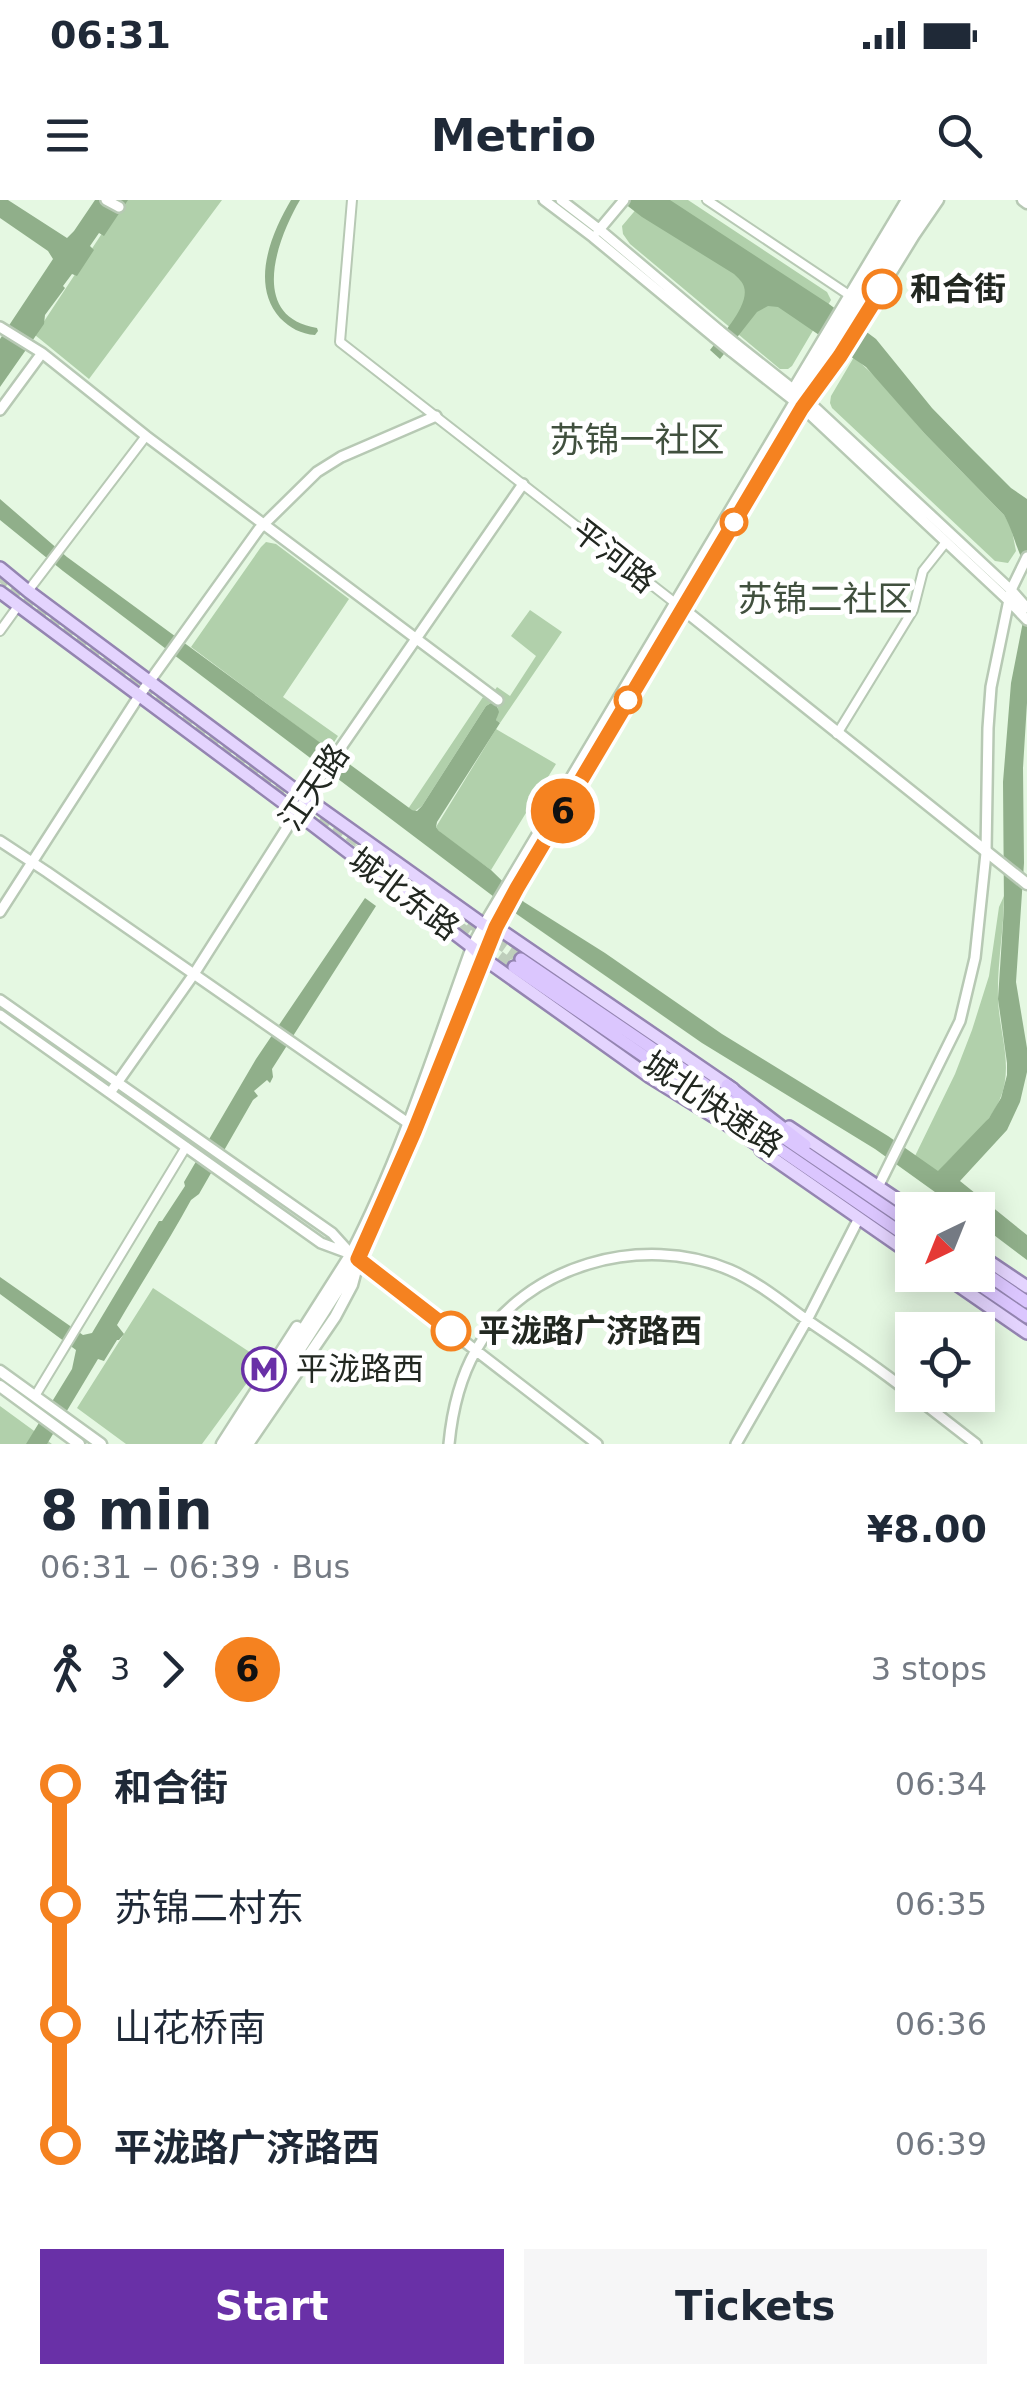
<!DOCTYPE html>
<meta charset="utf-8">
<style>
body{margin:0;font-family:"DejaVu Sans","Noto Sans SC",sans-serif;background:#f6f6f7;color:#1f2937;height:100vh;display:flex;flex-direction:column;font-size:38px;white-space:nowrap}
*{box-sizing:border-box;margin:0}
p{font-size:32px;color:#747a83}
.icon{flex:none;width:55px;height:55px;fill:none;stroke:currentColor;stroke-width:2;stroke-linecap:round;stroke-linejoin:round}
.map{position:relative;height:1244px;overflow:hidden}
.details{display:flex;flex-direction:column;background:#fff;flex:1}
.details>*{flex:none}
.badge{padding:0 20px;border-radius:32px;font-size:35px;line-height:65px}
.needle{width:65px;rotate:223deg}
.fabs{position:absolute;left:895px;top:992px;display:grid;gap:20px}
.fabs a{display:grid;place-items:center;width:100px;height:100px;border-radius:0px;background:#fff;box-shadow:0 5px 25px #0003;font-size:50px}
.map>.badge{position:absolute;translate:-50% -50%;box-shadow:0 0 0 5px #fff}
.legs{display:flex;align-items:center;gap:15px;height:110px;padding:0 40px;font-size:32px}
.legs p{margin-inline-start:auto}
.headline{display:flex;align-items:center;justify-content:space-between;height:170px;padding:0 40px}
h1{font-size:55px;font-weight:700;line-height:75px}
.button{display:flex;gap:20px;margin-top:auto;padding:20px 40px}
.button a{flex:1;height:115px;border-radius:0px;background:#6930a7;color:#fff;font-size:40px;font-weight:700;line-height:115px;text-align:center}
.button a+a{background:#f6f6f7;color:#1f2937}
ul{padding:0 40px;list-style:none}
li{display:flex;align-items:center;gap:35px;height:120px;font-size:38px}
li i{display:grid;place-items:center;width:15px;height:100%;margin:0 12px;background:currentColor}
li i::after{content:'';width:25px;height:25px;margin:-12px;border:8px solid;border-radius:50%;background:#fff}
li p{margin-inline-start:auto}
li:first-child i{background:linear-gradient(#0000 50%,currentColor 0)}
li:last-child i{background:linear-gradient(currentColor 50%,#0000 0)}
.status{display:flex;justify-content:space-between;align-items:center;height:70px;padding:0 50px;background:#fff;direction:ltr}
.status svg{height:28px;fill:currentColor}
header{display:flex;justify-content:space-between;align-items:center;height:130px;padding:0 40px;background:#fff;font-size:45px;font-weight:700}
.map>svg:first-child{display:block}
.green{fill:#b1d0ab}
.water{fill:#90af8a}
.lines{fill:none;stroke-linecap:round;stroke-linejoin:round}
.trunk-tunnel{stroke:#becebb;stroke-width:11;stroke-dasharray:11 5.5;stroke-linecap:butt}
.minor-casing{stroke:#b7c9b4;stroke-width:12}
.tertiary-casing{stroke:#b7c9b4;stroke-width:14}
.secondary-casing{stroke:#b7c9b4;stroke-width:15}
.primary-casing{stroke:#9485b1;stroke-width:16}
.trunk-casing{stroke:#9485b1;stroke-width:16}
.minor{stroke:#fff;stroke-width:8}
.tertiary{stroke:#fff;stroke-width:9}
.secondary{stroke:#fff;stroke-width:10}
.primary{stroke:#e4d4fe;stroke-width:11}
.trunk{stroke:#dbc6fe;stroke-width:11}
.tertiary-bridge-casing{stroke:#b7c9b4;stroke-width:14;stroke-linecap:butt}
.tertiary-bridge{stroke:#fff;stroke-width:9}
.line-1-casing{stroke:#fff;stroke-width:22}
.line-1{stroke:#f58220;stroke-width:15}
.stop-1-dot{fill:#fff;stroke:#f58220;stroke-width:5}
.labels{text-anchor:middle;stroke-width:10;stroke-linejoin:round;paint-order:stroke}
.stop-label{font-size:32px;font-weight:bold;fill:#222821;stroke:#fff;text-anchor:start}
.street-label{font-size:32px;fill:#222821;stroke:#fff}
.poi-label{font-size:32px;fill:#222821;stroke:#fff;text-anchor:start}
.neighbourhood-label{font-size:35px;fill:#41503e;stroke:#fff}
</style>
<div class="status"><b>06:31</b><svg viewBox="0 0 49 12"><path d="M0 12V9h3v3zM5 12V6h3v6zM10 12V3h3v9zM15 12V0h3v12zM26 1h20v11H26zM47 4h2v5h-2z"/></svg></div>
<header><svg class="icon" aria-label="menu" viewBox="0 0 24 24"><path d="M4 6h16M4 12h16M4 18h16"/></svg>Metrio<svg class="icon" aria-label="search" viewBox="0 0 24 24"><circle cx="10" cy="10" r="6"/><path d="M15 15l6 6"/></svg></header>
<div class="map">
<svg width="1027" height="1244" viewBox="0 0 1027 1244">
<rect width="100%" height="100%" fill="#e5f8e2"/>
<!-- green -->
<path class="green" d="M 124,0 L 222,0 L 89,179 L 35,135 Z
M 644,0 L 688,0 L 827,92 L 831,100 L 792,166 L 788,169 L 780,169 L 630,44 L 623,34 L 622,26 Z
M 854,157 L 878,179 L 925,234 L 1004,315 L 1011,326 L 1016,351 L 1008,363 L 995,361 L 832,208 L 830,203 L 831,196 Z
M 266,342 L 276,344 L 349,399 L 283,497 L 338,536 L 329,550 L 191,447 L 261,347 Z
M 530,410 L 562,432 L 500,523 L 496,520 L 498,507 L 491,503 L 486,506 L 422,606 L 415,611 L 408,609 L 483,497 L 488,500 L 497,487 L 510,496 L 536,456 L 511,436 Z
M 496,529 L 556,564 L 491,670 L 441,634 L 436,627 Z
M 1004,696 C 1004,730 997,764 998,798 C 999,833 1014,866 1000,899 C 988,928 958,948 939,971 L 936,971 L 915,956 L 955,874 L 972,830 L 989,776 L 999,707 Z
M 153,1088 L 263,1161 L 202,1244 L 126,1244 L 77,1208 Z
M 0,1206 L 52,1244 L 0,1244 Z"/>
<!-- water -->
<path class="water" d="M 0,0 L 8,0 L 67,38 L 74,31 L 95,0 L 128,0 L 104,36 L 99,33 L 90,46 L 94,50 L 77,76 L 72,74 L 63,86 L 65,88 L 45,115 L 44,124 L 0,187 L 0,139 L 53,59 L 48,51 L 0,18 Z
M 291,0 L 300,0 C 277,39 248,117 317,128 L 318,131 L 315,135 C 301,134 290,128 280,118 C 250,84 271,34 291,0 Z
M 620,0 L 670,0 L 829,104 L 876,139 L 932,208 L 969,246 L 1011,288 L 1027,299 L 1027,368 C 1016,351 1014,332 1004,315 L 925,234 L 866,167 L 778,107 L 768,106 L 757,112 L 720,159 L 710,150 C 721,136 750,105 744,87 C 743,82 738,78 734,74 L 642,17 Z
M 0,299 L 67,357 L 412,610 L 417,611 L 422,606 L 486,506 L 491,503 L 497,506 L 499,512 L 496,520 L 500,523 L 437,622 L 436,627 L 439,631 L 491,670 L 524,702 L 605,753 L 722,834 L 888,936 L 938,971 L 989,918 L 1001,898 L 1007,875 L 1007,863 L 998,799 L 1004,707 L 1003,582 L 1011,483 L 1027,401 L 1027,503 L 1023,568 L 1024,663 L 1016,782 L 1027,848 L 1027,872 L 1020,902 L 1007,930 L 960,981 L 1027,1035 L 1027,1060 L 978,1023 L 978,1010 L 960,1010 L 875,949 L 702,843 L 518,715 L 63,371 L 0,320 Z
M 365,698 L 376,706 L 272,869 L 273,877 L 270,883 L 267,880 L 254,891 L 258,896 L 253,900 L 199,994 L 191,1000 C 168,1042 142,1082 117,1125 L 124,1134 L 119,1140 L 117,1140 L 104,1161 L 98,1159 L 47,1244 L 26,1244 L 72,1169 L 76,1150 L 0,1094 L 0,1077 L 83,1135 L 92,1133 L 159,1021 L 162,1021 L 185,986 L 184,982 L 256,859 Z"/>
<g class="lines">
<!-- trunk-tunnel -->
<path class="trunk-tunnel" d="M 0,376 L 119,468 L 286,590
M 322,616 L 521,759
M 353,649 L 514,767"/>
<!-- minor casing -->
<g class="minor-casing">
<path id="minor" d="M 352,0 L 340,142 L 679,406
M 707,0 L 849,95
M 28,391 L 146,236
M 0,431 L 18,406
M 837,534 L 913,410 L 923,371 L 946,342
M 35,1196 L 186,947"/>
</g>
<!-- tertiary casing -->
<g class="tertiary-casing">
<path id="tertiary" d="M 106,0 L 119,7
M 544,0 L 593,37 L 714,137
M 561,0 L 600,30 L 720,131
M 598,31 L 624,0
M 0,127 L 42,153 L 146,236 L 498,500
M 736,144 L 808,201 L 1011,390 L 1027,408
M 731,151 L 802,207 L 1009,401 L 1027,420
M 0,210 L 42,153
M 0,641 L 47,672 L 408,923 L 414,925
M 0,712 L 139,496 L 259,329 L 317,272 L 341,257 L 436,216
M 0,800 L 332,1033 L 351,1054 L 597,1244
M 0,815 L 321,1043 L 348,1053
M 110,893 L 194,774 L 306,598 L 523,284
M 878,987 L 960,821 L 975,758 L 986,653 L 988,528 L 991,487 L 1011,390 L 1027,357
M 913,1195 L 976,1244
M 449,1244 C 452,1212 460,1178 476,1150 C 525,1064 643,1033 730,1070 C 758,1082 782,1102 807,1120 C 842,1144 879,1168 912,1195
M 736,1244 L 807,1120 L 859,1018"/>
</g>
<!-- secondary casing -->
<g class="secondary-casing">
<path id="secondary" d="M 1023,0 L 1027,3
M 832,168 L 914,35 L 938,0
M 795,202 L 793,190 L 907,0
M 683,409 L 1027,684
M 0,1171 L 101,1244
M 0,1186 L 79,1244
M 222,1244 L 297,1127
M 230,1244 L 351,1054 C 401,957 435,850 472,747 L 484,725 L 799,195 L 918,0
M 239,1244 L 358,1059 L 414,932 L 496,727 L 517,688 L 802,207 C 818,189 825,168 837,147 C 866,98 893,46 927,0
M 248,1244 L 335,1117 L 352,1085 L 356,1070"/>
</g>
<!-- primary casing -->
<g class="primary-casing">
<path id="primary" d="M 0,368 L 28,391 L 306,598 L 484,725 L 496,727 L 733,889
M 0,392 L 296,612 L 472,747 L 483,758 L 650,877 L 713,916
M 789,927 L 913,1010
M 761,950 L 912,1055
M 978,1054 L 1027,1087
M 943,1075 L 1027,1133"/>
</g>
<!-- trunk casing -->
<g class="trunk-casing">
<path id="trunk" d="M 521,759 L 912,1025
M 514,767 L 912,1040
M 727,885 L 805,945
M 708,912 L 769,952
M 978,1068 L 1027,1102
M 965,1075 L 1027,1117"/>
</g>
<!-- minor -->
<use href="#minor" class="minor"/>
<!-- tertiary -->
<use href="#tertiary" class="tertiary"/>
<!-- secondary -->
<use href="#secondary" class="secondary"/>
<!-- primary -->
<use href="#primary" class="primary"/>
<!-- trunk -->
<use href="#trunk" class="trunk"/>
<!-- tertiary-bridge casing -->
<g class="tertiary-bridge-casing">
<path id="tertiary-bridge" d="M 720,131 L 736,144
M 714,137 L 731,151"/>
</g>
<!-- tertiary-bridge -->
<use href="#tertiary-bridge" class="tertiary-bridge"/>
</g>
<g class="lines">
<!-- line-1 casing -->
<g class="line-1-casing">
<path id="line-1" d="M 451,1131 L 358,1059 L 414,932 L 496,727 L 517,688 L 802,208 L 840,156 L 882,89"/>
</g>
<!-- line-1 -->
<use href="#line-1" class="line-1"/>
</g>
<!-- icons -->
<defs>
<g id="metro-ring" transform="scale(2.25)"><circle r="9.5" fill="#fff" stroke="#6930a7" stroke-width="1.5"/><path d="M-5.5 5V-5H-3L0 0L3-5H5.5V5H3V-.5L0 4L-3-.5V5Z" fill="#6930a7"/></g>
</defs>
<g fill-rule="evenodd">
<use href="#metro-ring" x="264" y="1169"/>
</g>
<!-- markers -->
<g class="stop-1-dot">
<circle cx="882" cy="89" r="18"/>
<circle cx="734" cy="322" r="12"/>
<circle cx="628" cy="500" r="12"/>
<circle cx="451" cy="1131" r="18"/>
</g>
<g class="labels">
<!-- stop labels -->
<g class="stop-label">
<text x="910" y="100">和合街</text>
<text x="478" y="1142">平泷路广济路西</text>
</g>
<!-- street labels -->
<g class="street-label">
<text transform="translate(614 356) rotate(38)" y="11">平河路</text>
<text transform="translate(314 587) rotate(-56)" y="11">江天路</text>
<text transform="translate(404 694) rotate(37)" y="11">城北东路</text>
<text transform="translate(713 904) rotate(34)" y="11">城北快速路</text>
</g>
<!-- poi labels -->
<g class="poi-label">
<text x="296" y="1180">平泷路西</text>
</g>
<!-- neighbourhood labels -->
<g class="neighbourhood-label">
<text x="637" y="252">苏锦一社区</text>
<text x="825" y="411">苏锦二社区</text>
</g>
</g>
</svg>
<div class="fabs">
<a><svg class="needle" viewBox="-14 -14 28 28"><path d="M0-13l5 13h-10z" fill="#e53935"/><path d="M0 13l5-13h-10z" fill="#747a83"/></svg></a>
<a><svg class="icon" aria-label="locate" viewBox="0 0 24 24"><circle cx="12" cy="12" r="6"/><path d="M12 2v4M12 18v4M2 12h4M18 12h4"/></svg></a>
</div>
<b class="badge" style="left:563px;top:611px;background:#f58220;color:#111">6</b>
</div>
<section class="details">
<div class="headline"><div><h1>8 min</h1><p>06:31 – 06:39 · Bus</p></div><b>¥8.00</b></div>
<div class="legs"><svg class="icon" aria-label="walk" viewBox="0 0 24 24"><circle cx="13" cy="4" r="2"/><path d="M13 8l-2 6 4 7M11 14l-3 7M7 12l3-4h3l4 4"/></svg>3<svg class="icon" aria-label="forward" viewBox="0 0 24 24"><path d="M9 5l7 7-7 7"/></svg><b class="badge" style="background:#f58220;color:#111">6</b><p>3 stops</p></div>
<ul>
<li><i style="color:#f58220"></i><b>和合街</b><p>06:34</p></li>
<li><i style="color:#f58220"></i><span>苏锦二村东</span><p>06:35</p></li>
<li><i style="color:#f58220"></i><span>山花桥南</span><p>06:36</p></li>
<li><i style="color:#f58220"></i><b>平泷路广济路西</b><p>06:39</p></li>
</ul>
<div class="button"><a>Start</a><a>Tickets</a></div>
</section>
